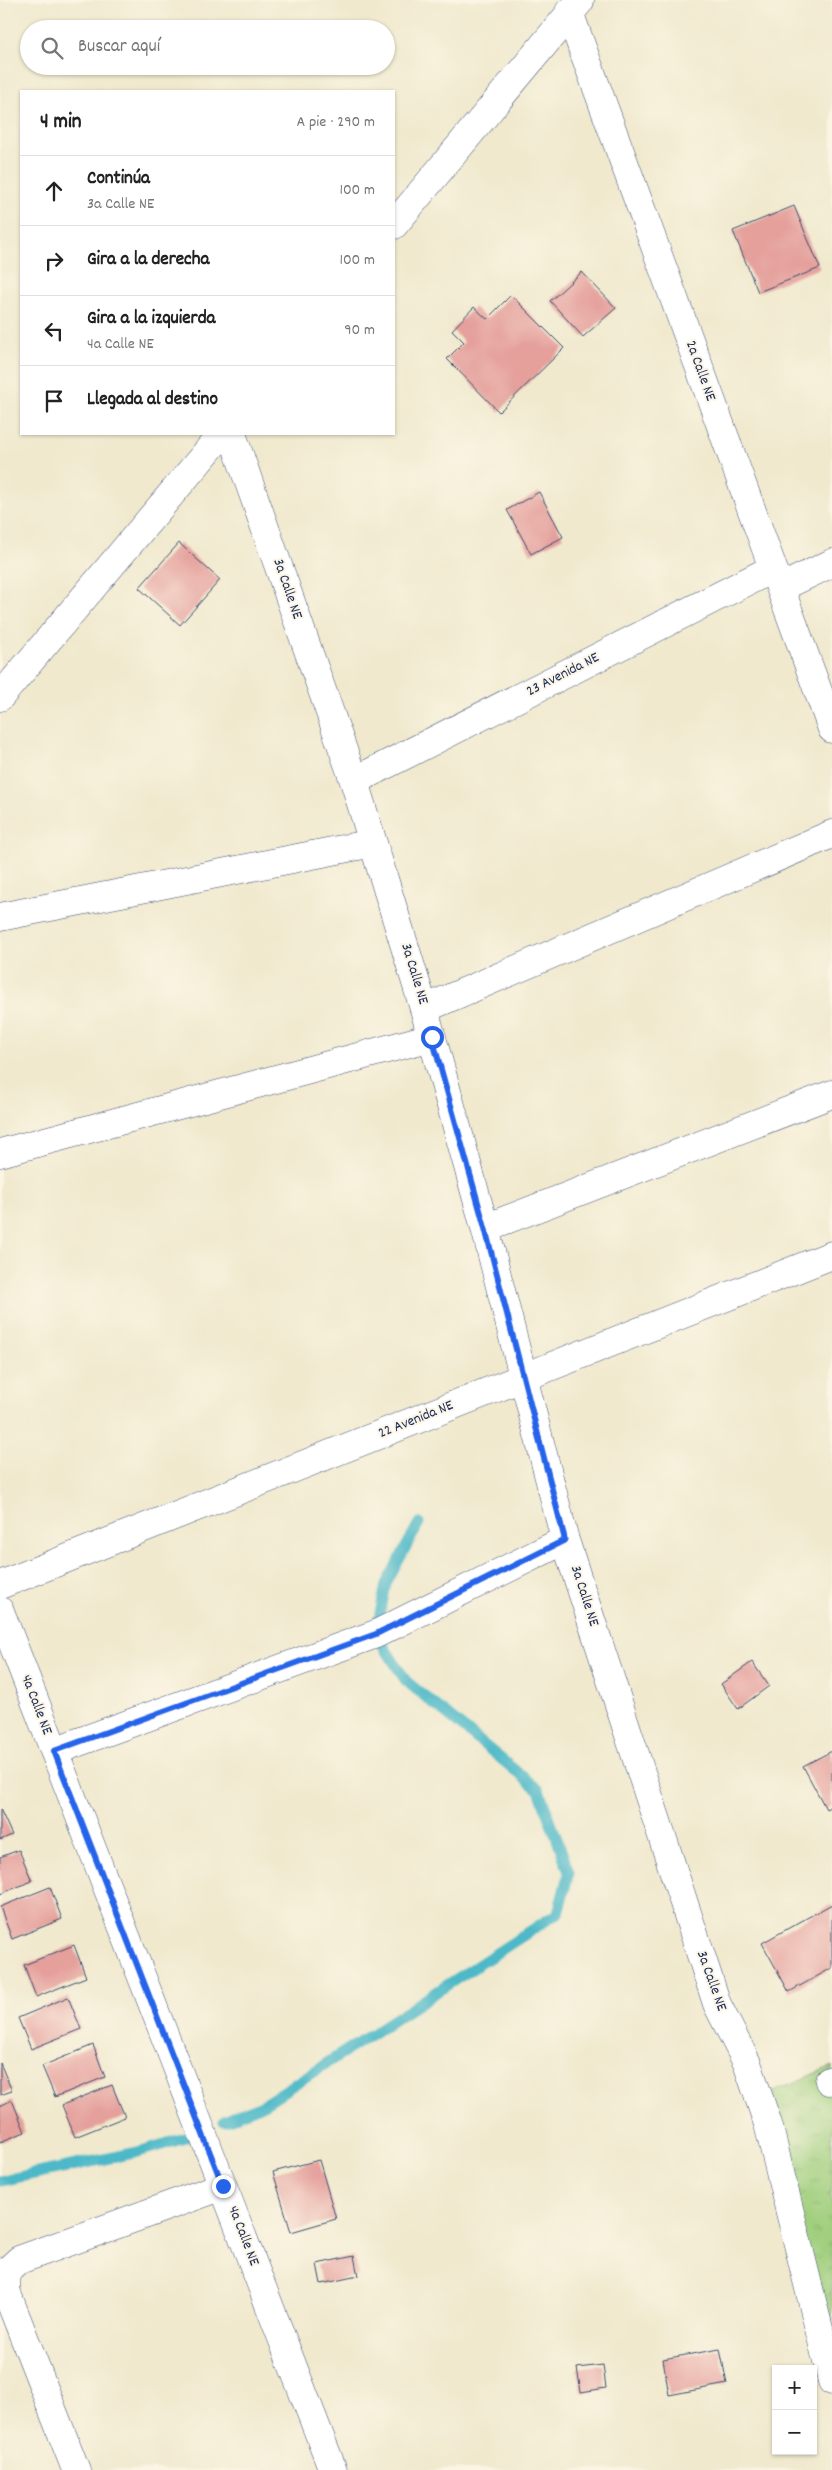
<!DOCTYPE html>
<html lang="es">
<meta charset="utf-8">
<style>
:root{--surface:#fff;--page:#f2f2f2;--text:#222;--muted:#767676;--line:#e0e0e0}
body{margin:0;font-family:Dekko,sans-serif;background:var(--page);color:var(--text)}
.controls{position:absolute;right:15px;bottom:15px;display:grid;overflow:hidden;border-radius:0px;box-shadow:0 1px 4px #0004}
.controls button{width:45px;height:45px;display:grid;place-items:center;padding:0;border:0;border-bottom:1px solid var(--line);background:var(--surface);color:var(--text);font:25px sans-serif}
.stop{position:absolute;width:15px;height:15px;margin:-11px;border:4px solid #2563eb;border-radius:50%;background:#fff}
.stop.end{background:#2563eb;border-color:#fff;box-shadow:0 1px 5px #0008}
.list{margin:0;padding:0;list-style:none}
h2{display:flex;justify-content:space-between;align-items:center;height:65px;margin:0;padding:0 20px;font-size:21px}
h2 small{font-size:16px;font-weight:400;color:var(--muted)}
.list li{display:grid;grid-template-columns:32px 1fr auto;gap:15px;align-items:center;box-sizing:border-box;height:70px;padding:0 20px;border-top:1px solid var(--line)}
.list b{display:block;font-size:19px;white-space:nowrap}
.list p{margin:0;font-size:16px;white-space:nowrap;color:var(--muted)}
.list em{font-size:16px;font-style:normal;color:var(--muted)}
.icon{flex:none;width:28px;height:28px;fill:none;stroke:currentColor;stroke-width:2;stroke-linecap:round;stroke-linejoin:round}
.map{position:relative;flex:none;width:832px;height:2470px;overflow:hidden}
.search{position:absolute;background:var(--surface);box-shadow:0 1px 4px #0004;left:20px;top:20px;width:375px;height:55px;display:flex;align-items:center;gap:12px;box-sizing:border-box;padding:0 18px;border-radius:28px;color:var(--muted);font-size:19px}
.panel{position:absolute;background:var(--surface);box-shadow:0 1px 4px #0004;left:20px;top:90px;width:375px;height:345px;border-radius:0px}
.map>svg:first-child{display:block}
</style>
<div class="map">
<svg width="832" height="2470" viewBox="0 0 832 2470">
<defs>
<pattern id="grass-tufts" width="24" height="20" patternUnits="userSpaceOnUse" patternTransform="scale(1.25)"><rect width="24" height="20" fill="#a0cf7e"/><path d="M3 7l-1-3M5 7V3M7 7l1-3M15 17l-1-3M17 17v-4M19 17l1-3" fill="none" stroke="#89b26f"/></pattern>
</defs>
<rect width="100%" height="100%" fill="#fcf5e5"/>
<filter id="ink" filterUnits="userSpaceOnUse"><feTurbulence type="fractalNoise" baseFrequency=".02" numOctaves="2"/><feDisplacementMap in="SourceGraphic" scale="10" xChannelSelector="R" yChannelSelector="G"/><feConvolveMatrix kernelMatrix="1 2 1 2 8 2 1 2 1" color-interpolation-filters="sRGB"/></filter>
<filter id="wash" filterUnits="userSpaceOnUse"><feTurbulence type="fractalNoise" baseFrequency=".0096" numOctaves="4" result="noise"/><feDisplacementMap in="SourceGraphic" scale="20" xChannelSelector="R" yChannelSelector="G"/><feGaussianBlur stdDeviation="1.12" result="paint"/><feColorMatrix in="noise" values="0 0 0 0 0 0 0 0 0 0 0 0 0 0 0 0 0 1.4 0 .05"/><feComposite in="paint" operator="in"/></filter>
<g filter="url(#wash)">
<rect width="100%" height="100%" fill="#f0e9ce"/>
<path fill="url(#grass-tufts)" stroke="#5e7f6e" d="M832 2066V2365L755 2099Z"/>
<g fill="none" stroke-linecap="round" stroke-linejoin="round">
<path stroke="#4db9c8" stroke-width="11" d="M224 2121 264 2104 558 1913 569 1872 539 1790 406 1681 376 1634 386 1584 419 1523
M0 2181 138 2152 185 2138"/>
</g>
<g id="blocks">
<path fill="#e5a09c" d="M794 206 820 268 758 292 733 231Z
M582 272 616 308 583 337 550 301Z
M511 295 564 348 499 412 447 359 464 342 452 330 474 307 487 319Z
M539 492 563 537 531 554 507 510Z
M179 543 220 580 180 625 139 588Z
M752 1662 769 1686 738 1709 721 1684Z
M832 1751V1806L826 1809 803 1766Z
M0 1809 12 1835 0 1840Z
M19 1850 32 1881 0 1894V1857Z
M50 1887 62 1919 12 1939 0 1907Z
M832 1904V1968L789 1992 762 1943Z
M74 1945 86 1977 36 1997 24 1965Z
M68 1997 81 2029 31 2049 18 2018Z
M93 2045 105 2077 55 2097 42 2066Z
M0 2063 12 2091 0 2095Z
M112 2085 125 2117 75 2137 62 2105Z
M12 2100 25 2132 0 2142V2106Z
M319 2160 336 2219 291 2232 273 2172Z
M354 2256 358 2276 321 2284 317 2264Z
M720 2349 727 2384 669 2395 663 2359Z
M603 2365 606 2388 581 2392 577 2368Z"/>
</g>
</g>
<g filter="url(#ink)">
<use href="#blocks" fill-opacity="0" stroke="#3b4b6f" stroke-width="1"/>
<g fill="none" stroke-linecap="round" stroke-linejoin="round">
<defs>
<path id="street" d="M569 12 832 729
M394 225 580 1
M232 434 354 781 424 1009 485 1228 565 1540 717 2004 747 2063 768 2124 832 2381
M780 588 832 563
M0 697 222 434
M354 781 772 569
M0 917 373 843
M424 1009 832 834
M0 1153 432 1037
M485 1228 832 1094
M0 1585 832 1255
M0 1611 333 2470
M54 1751 376 1634 565 1540
M829 2081 832 2080
M76 2470 6 2291V2272L19 2260 223 2186"/>
</defs>
<use href="#street" stroke="#3b4b6f" stroke-width="29"/>
<use href="#street" stroke="#fff" stroke-width="28"/>
</g>
</g>
<g fill="none" stroke-linecap="round" stroke-linejoin="round" filter="url(#ink)">
<path stroke="#2563eb" stroke-width="6" d="M223 2186 54 1751 376 1634 565 1540 485 1228 432 1037"/>
</g>
<g text-anchor="middle" dominant-baseline="central" stroke-width="4" stroke-linejoin="round" paint-order="stroke">
<g font-size="15" fill="#1b2f5e" stroke="#fcf5e5">
<text transform="translate(700 371) rotate(70)">2a Calle NE</text>
<text transform="translate(287 589) rotate(71)">3a Calle NE</text>
<text transform="translate(563 675) rotate(-27)">23 Avenida NE</text>
<text transform="translate(414 974) rotate(73)">3a Calle NE</text>
<text transform="translate(416 1420) rotate(-22)">22 Avenida NE</text>
<text transform="translate(584 1596) rotate(72)">3a Calle NE</text>
<text transform="translate(36 1705) rotate(69)">4a Calle NE</text>
<text transform="translate(711 1981) rotate(70)">3a Calle NE</text>
<text transform="translate(243 2236) rotate(69)">4a Calle NE</text>
</g>
</g>
</svg>
<div class="controls">
<button>+</button>
<button>−</button>
</div>
<div class="stop" style="left:432px;top:1037px"></div>
<div class="stop end" style="left:223px;top:2186px"></div>
<div class="search"><svg class="icon" aria-label="search" viewBox="0 0 24 24"><circle cx="10" cy="10" r="6"/><path d="M15 15l6 6"/></svg>Buscar aquí</div>
<section class="panel">
<h2>4 min<small>A pie · 290 m</small></h2>
<ul class="list">
<li><svg class="icon" aria-label="ahead" viewBox="0 0 24 24"><path d="M12 20V5M6 11l6-6 6 6"/></svg><div><b>Continúa</b><p>3a Calle NE</p></div><em>100 m</em></li>
<li><svg class="icon" aria-label="right" viewBox="0 0 24 24"><path d="M7 20v-9h11M14 6l5 5-5 5"/></svg><div><b>Gira a la derecha</b></div><em>100 m</em></li>
<li><svg class="icon" aria-label="left" viewBox="0 0 24 24"><path d="M17 20v-9H6M10 6l-5 5 5 5"/></svg><div><b>Gira a la izquierda</b><p>4a Calle NE</p></div><em>90 m</em></li>
<li><svg class="icon" aria-label="arrive" viewBox="0 0 24 24"><path d="M6 21V4h12l-3 4 3 4H6"/></svg><div><b>Llegada al destino</b></div></li>
</ul>
</section>
</div>
